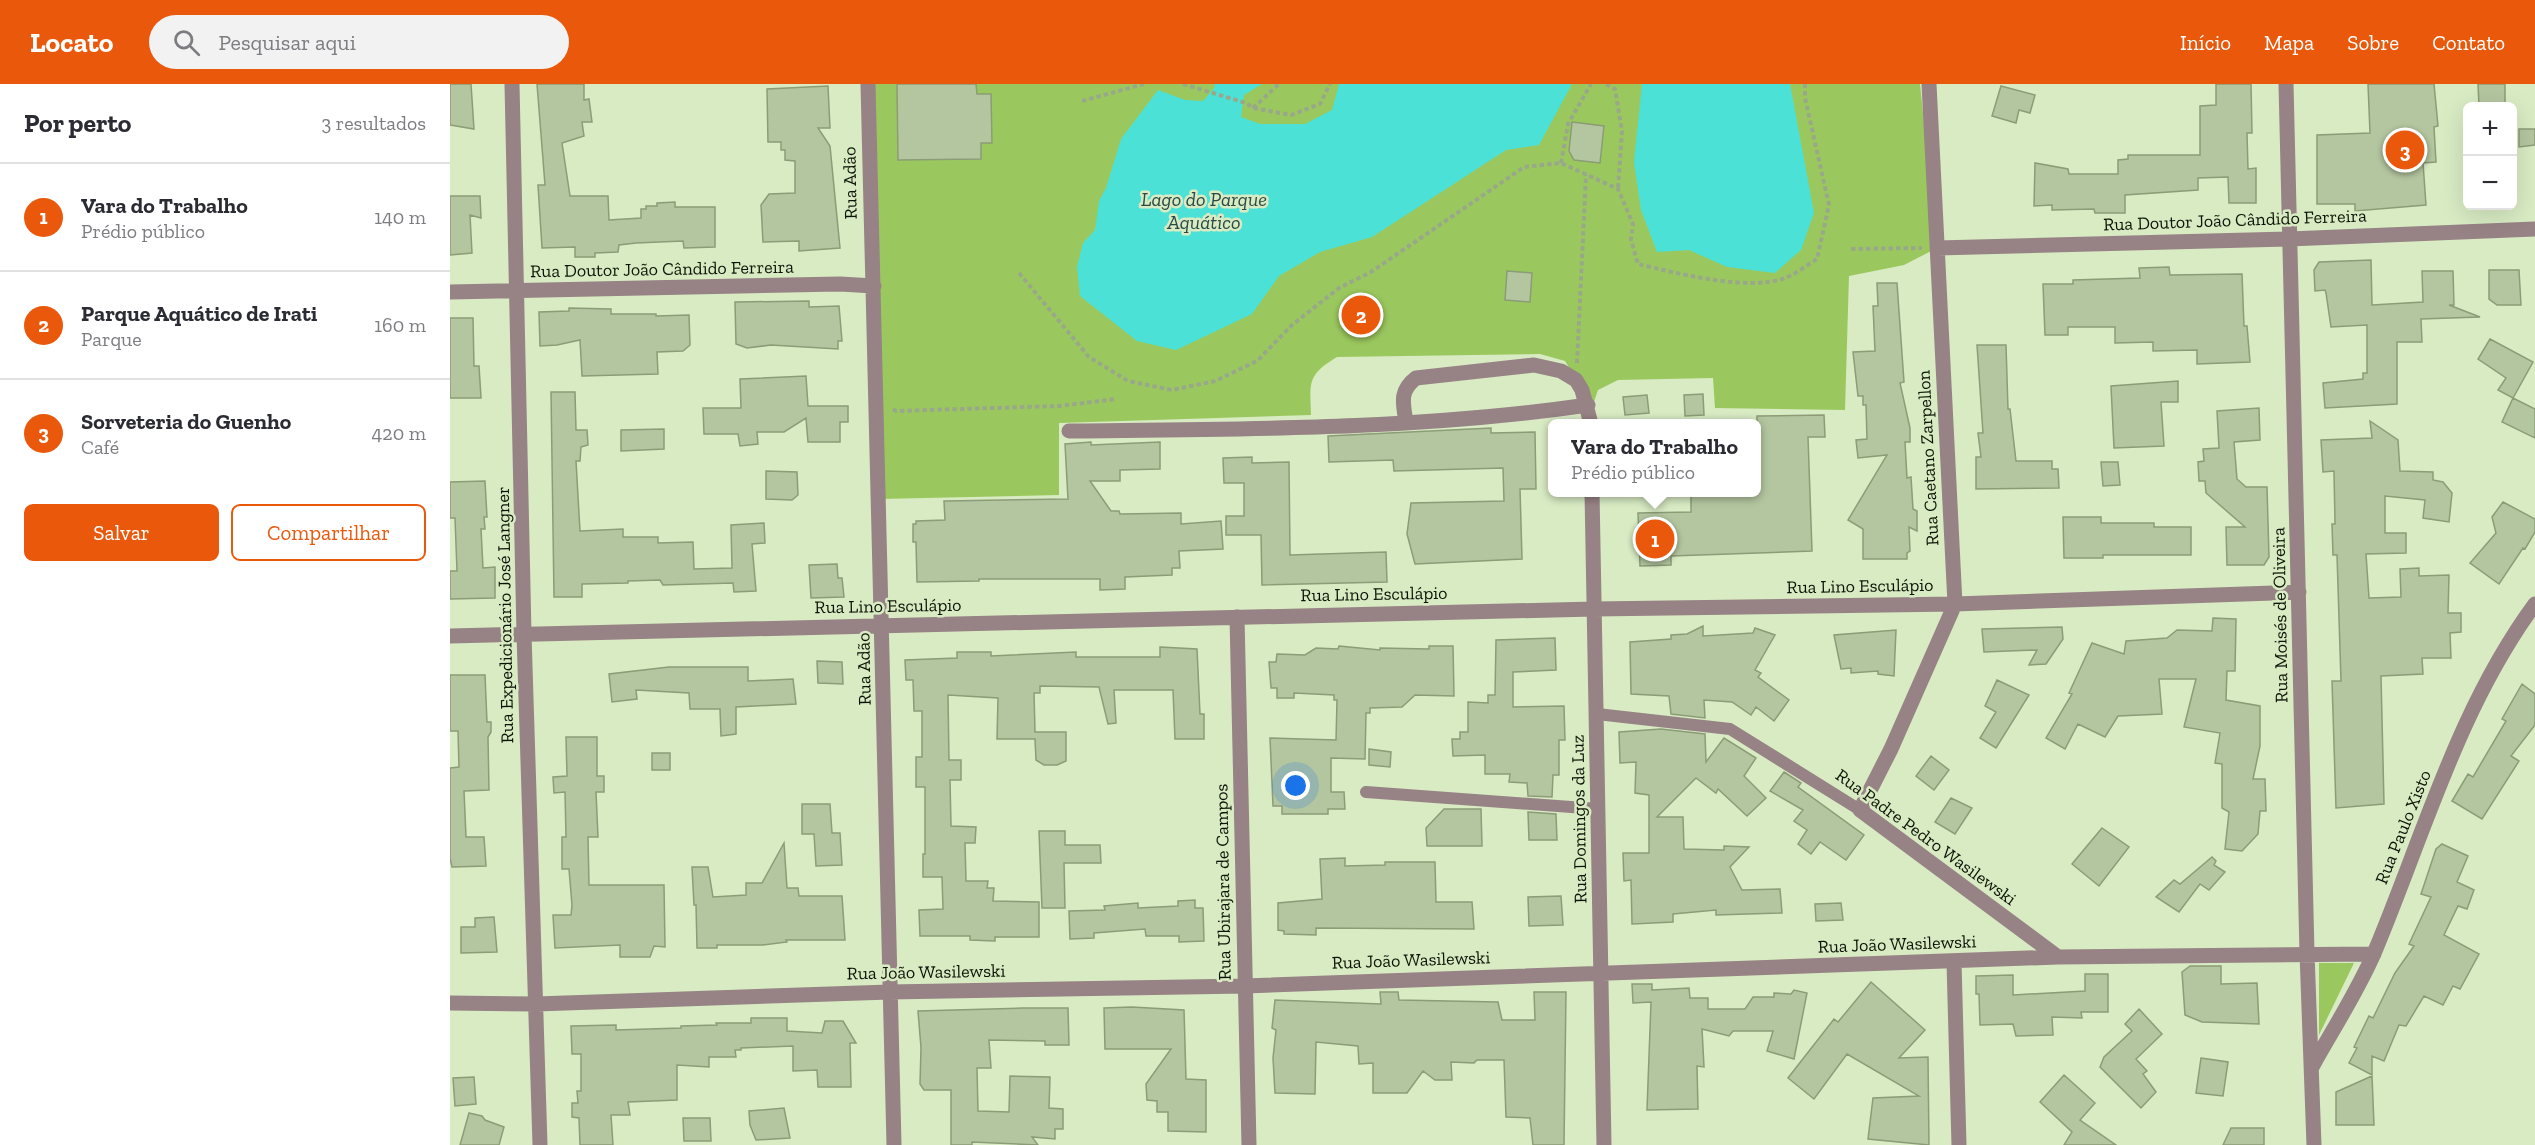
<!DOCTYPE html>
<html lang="pt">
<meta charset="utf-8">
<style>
:root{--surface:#fff;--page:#f2f2f3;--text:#2b2b33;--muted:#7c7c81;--line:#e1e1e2;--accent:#ea580c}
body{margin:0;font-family:"Zilla Slab",serif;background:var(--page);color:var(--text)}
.controls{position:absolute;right:18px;top:18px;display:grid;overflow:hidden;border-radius:9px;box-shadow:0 6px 24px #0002}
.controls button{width:54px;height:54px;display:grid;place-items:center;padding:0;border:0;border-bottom:2px solid var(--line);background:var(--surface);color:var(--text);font:30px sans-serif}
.you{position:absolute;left:846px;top:702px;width:21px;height:21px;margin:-15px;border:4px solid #fff;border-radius:50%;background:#1a73e8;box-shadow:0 0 0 9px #1a73e833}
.badge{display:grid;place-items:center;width:39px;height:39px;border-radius:50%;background:var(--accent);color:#fff;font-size:20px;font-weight:700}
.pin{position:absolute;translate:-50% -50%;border:3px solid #fff;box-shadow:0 2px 6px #0006}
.popup{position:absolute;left:1098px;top:335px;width:213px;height:78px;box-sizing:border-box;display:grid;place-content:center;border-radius:9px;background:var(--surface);filter:drop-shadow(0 2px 4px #0005);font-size:20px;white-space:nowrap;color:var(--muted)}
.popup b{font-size:22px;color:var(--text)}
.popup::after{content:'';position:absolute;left:50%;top:100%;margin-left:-12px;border:12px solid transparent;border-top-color:var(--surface)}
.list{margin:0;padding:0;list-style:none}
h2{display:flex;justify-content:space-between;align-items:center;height:78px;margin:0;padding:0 24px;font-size:26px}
h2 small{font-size:20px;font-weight:400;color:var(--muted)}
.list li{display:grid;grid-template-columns:39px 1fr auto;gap:18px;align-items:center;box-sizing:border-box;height:108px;padding:0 24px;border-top:2px solid var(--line)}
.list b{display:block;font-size:22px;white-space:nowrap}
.list p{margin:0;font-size:20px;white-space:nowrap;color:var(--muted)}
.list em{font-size:20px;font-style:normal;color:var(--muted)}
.actions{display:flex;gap:12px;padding:18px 24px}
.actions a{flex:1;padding:14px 0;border:2px solid var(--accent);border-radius:9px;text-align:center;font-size:21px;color:var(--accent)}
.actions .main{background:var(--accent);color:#fff}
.icon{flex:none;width:33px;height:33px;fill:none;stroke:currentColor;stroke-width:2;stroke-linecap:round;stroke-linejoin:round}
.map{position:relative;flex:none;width:2085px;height:1061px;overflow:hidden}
header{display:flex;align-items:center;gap:36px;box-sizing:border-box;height:84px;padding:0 30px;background:var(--accent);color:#fff}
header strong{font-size:28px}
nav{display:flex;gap:33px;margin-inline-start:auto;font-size:21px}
.search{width:420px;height:54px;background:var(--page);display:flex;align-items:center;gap:15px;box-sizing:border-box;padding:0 21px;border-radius:33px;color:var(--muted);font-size:22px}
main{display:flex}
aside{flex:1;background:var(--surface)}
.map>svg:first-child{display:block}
</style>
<header>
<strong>Locato</strong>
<div class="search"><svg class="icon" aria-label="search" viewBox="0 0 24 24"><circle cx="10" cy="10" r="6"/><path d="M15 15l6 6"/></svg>Pesquisar aqui</div>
<nav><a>Início</a><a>Mapa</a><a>Sobre</a><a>Contato</a></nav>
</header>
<main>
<aside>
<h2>Por perto<small>3 resultados</small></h2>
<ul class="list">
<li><span class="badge">1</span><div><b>Vara do Trabalho</b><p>Prédio público</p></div><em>140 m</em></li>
<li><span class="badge">2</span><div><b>Parque Aquático de Irati</b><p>Parque</p></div><em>160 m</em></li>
<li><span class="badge">3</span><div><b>Sorveteria do Guenho</b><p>Café</p></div><em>420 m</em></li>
</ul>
<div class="actions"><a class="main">Salvar</a><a>Compartilhar</a></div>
</aside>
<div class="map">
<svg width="2085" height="1061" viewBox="0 0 2085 1061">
<rect width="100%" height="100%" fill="#d8ebc3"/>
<path fill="#9bc85e" d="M420 0H1470L1487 164 1454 181 1399 192 1395 326 1265 324 1263 294 1168 296 1148 306 1139 332 1133 306 1115 277 1090 270 887 273C857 291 860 298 861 331L609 339V411L429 415Z
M1869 879H1904L1869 951Z"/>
<path fill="#4be1d7" d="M764 0H812L794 11 791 33 810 40H855L882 26 889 0H1122L1089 61 1056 66 922 153 870 168 829 192 802 230 726 266 687 257 630 212 627 183 633 159 645 146 649 117 656 104 671 55 708 6 735 16 753 17 765 3Z
M1192 0H1340L1364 129 1351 166 1325 189 1277 183 1239 166 1207 168 1191 126 1184 78Z"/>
<path fill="#b4c6a0" stroke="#8b9c77" stroke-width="1.5" d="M0 0H21L24 45 0 41Z
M87 0H134V16L139 15 142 38H132L134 52 112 59 120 112H158L159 136 191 134V125H196V122H207V119L225 118V123H265V163L234 164 233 157 186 159 169 161 168 168 145 169V173H125V163L92 164 88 101H95Z
M447 0H526L527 10H541L542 59H531V75L448 76Z
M1766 0H1801L1802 49H1797L1798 85 1806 84V119H1779L1778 93 1748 94V106L1675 111V129H1645L1644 125 1602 126V121L1584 122 1585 79 1618 85 1619 90H1668V76L1678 75V71H1750V22L1766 21Z
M1918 0H1984L1988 42 1984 43 1986 78 1973 79 1976 121 1905 127V120H1867V51L1920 49Z
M2028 0H2055V22H2029Z
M378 2 380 44H368L380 62 390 164 349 167V157L313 158 311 121 319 110 345 109V77L335 76V66H331V58H318L317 5Z
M1551 2 1585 11 1580 29 1569 26 1566 39 1542 32Z
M1122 38 1154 42 1150 79 1124 76 1119 67Z
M2069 45H2085V61L2069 63Z
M0 112H30L31 134 20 131 22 169 0 171Z
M1921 176 1922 221 1973 218 1972 187H2003L2004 221H1999L2030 233 1971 235 1972 258H1947V320L1875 324 1873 299 1913 295V289H1917V241L1881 243 1876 209 1875 206 1865 207 1864 186 1869 178Z
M1719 183 1720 191 1792 190 1794 242H1797L1800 278 1747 280V266L1703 267V258L1665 259V243H1618V251H1595L1593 200H1623V196L1690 194 1689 184Z
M2039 186H2069L2071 221H2047L2039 215Z
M1057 187 1082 189 1080 218 1055 216Z
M1427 199H1447L1454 298 1450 299 1460 344V358H1455L1457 394 1461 393 1463 425 1467 427V447L1459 443 1460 467 1457 469V475H1413V445L1398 436 1437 371 1408 374 1406 356 1417 355 1416 321H1413V312H1408L1403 268 1425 267 1423 222H1428Z
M359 217V223L389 222 392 257H388V265L321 261 297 264 286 260 285 218Z
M119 224 161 225V230H206V232L239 231 240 261 233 267 207 268 208 290 132 292 130 256 107 261 90 262 89 228 119 227Z
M0 234H23L24 282H29L31 314H0Z
M2040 255 2083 278 2063 314 2048 306 2056 294 2028 275Z
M1527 261H1556L1558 325H1560L1566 377H1602V385H1608L1609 404 1526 405V373H1531L1528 349H1533Z
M356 292 358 322H398V338H390V358H358L356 334 334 348H307L308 360 290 362 288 350H254L253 324H291L290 295Z
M1728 297V318H1711L1714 362 1664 364 1661 302Z
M101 308H125L126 346H137L138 361 131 363 130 377H126L130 447 173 445V453H208V459L243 458 244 485 282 484 281 441 314 439 315 459 302 460 306 507 284 508 283 499 213 501 210 496 178 497V499L132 500V513H104Z
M1253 310 1254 331 1235 332 1234 311Z
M1197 311 1199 329 1175 331 1173 313Z
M2063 314 2085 325V354L2052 338Z
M1809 324 1810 356 1784 358 1787 395 1796 403H1817L1819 473 1814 481H1777L1776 443H1795L1756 409 1755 397H1749L1748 378 1754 377 1753 365 1769 364 1767 327Z
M1374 331 1375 353H1358L1362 467 1221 472V481L1190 482 1188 429 1241 428V408H1307V332Z
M1920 337 1948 356 1950 387 1983 388V396L1993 398 2002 409 1999 438 1973 434 1975 416 1935 412V449H1956V469L1916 470 1919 514 1951 513 1950 485 1969 484V492L1999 491 1998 529H2011V548L2000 549 2001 574H1972L1973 590 1931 592 1934 720 1886 724 1882 597H1891L1887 471H1883L1882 440H1885L1884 387 1873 388 1871 356 1922 354Z
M1041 344V349L1085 348 1086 405H1070L1072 475 965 480 957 450 961 419 1054 417 1053 384 944 387 943 376 879 378 878 352Z
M214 345V365L171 367V346Z
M641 358V361L710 358V385L670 386V397H640L661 427H669L670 430 731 429V440L771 437 773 465 729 467 730 484H722V491L675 493V505L650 506V495H529V497L467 498 466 458H463V440H466V437L495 436 494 417 618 415 615 360Z
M802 373V379L839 378 840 471 936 468 937 498 812 501 811 451H776V432H794V399H774L773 374Z
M1651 378H1668L1670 401 1653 402Z
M316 387 347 388 348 411 342 416 316 415Z
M35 397 37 433H34L35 445H31L33 484 45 483V514L0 515V487H7L5 434H0V398Z
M2053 418 2085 435V448L2075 465 2073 464 2049 500 2020 479 2046 449 2042 433Z
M1613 433H1651V439H1704V443H1741V471H1653V474H1614Z
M387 480 388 494H392L394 513 361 514 359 481Z
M1763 534 1786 535 1785 587H1777L1776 616 1810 622V662L1803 695H1815L1816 727H1810L1808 750 1792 767 1775 765 1779 728 1772 724V680L1765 679 1770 649 1734 643 1746 595H1709L1712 630 1668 632 1655 653 1628 640 1615 665 1596 654 1622 610 1619 609 1642 559 1674 570 1676 557 1717 554 1727 546 1762 547Z
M1253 542V552L1303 549 1305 544 1325 551 1305 586 1311 589 1308 593 1339 616 1324 637 1306 623 1301 631 1282 618 1254 616 1255 634 1221 630 1219 612 1181 610 1180 558 1221 555V551L1237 550Z
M1612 543 1613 555 1596 580 1579 581 1587 566 1534 568 1532 545Z
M1446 546 1444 592 1428 590V587L1401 589V584L1391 585 1384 551Z
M1105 554 1106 586 1063 588V623L1114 622 1115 656H1109V691H1103L1102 713 1078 712 1077 699 1059 698 1060 690H1035V671L1003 672 1002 655H1010V648H1018V618L1038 619V611H1045L1046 556Z
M889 562 930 566V564L979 565V562H1003L1004 612 965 611 952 623 920 624V629H916L915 675 881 674V708H894L895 725H878V730H832V722H823L820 654 886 656 887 616H884V611L844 609V614H827V604H821L819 578H826L827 570 855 571 866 564 888 565Z
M710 563 747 565 750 630H754V655H725L723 606H664L666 639 658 640 649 603 590 602V609H584L585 648H616V677L607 681H594L586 676 585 655H547L548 614 498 611 499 676H511V696H500L501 742 526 743 525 759H515L516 797H538L537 804H544L543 817 589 818V853H545V857L520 856V852H470L469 826 493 825 492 793H473V770H475V703H466V673H472V627H464L463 596H456L455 576 507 574V568H541V572L626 568V573H710Z
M367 577 392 578 393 600 368 599Z
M219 583H298V597L343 595 346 620 286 623V650L271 652 270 625H240L239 609 186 606 187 615 162 618 159 590Z
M0 591H35L37 638H41V648L38 653 39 706 14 707 16 753H34L36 782 2 783 0 774V684L9 683 8 647H0Z
M1547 596 1579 611 1546 664 1530 654 1546 628 1535 622Z
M2072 600 2085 610V641L2061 672 2069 677 2032 735 2002 717 2018 690 2023 693 2056 637 2052 635Z
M1211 645 1255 650 1256 678 1274 654 1306 674 1294 692 1316 714 1297 732 1268 705 1266 709 1246 694 1207 733H1233L1234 765 1274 766V762L1299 763 1280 783 1292 806 1330 805 1332 829 1266 831V826L1223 830V838L1182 840 1181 796 1174 797 1173 769H1199V711L1185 709 1186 678 1170 679 1169 648Z
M116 653H147V692H154V708H146L148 753H138L139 801H214L215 863 204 862 200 873H170V861L105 864 103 831H121L122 821 119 785H112V753H116L115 708 104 709 103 693 117 692Z
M919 665 941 668 940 683 919 681Z
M202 669H220V686H202Z
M1481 672 1499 686 1484 706 1466 692Z
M1334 688 1351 699 1348 703 1414 751 1396 776 1370 758 1361 770 1348 760 1357 746 1344 737 1353 726 1320 707Z
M1501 714 1522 724 1505 750 1485 738Z
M352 720H380L382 749H390L392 781 366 782 364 750H352Z
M994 725H1031L1032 762H977L976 744Z
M1078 728 1106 730 1107 756H1079Z
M1652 744 1679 763 1649 802 1622 780Z
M589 747H615V761H650L651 779H614L615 824H592Z
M334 759 337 804H348L349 812H392L395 856H336L337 858 313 861H267V864H247L246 821H244L242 783H258L263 813 296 811V799H312Z
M1992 760 2018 772 2007 798 2024 806 2017 825 2008 822 1994 851 2029 870 2010 905 2003 902 1993 921 1974 912 1956 942 1949 941 1934 977 1922 972V991L1899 979 1907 964 1904 963 1919 932 1923 934 1945 889 1964 862 1959 860 1981 813 1971 810 1986 765Z
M1762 773 1766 777 1764 781 1775 788 1759 806 1750 800 1729 828 1706 813 1724 796 1730 800Z
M895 774V782L935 781V778H985L986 818H1022L1024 845 866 844V851L834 850V847L828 846V819L872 815 870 775Z
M1111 812 1113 841 1079 842 1078 813Z
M745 816V824H753L754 857 729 858V852H696L695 845 644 849V854L620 855 619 827 655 826 654 822 688 819V824L728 822V817Z
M1391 819 1393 836 1366 837 1365 820Z
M44 833 47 868 11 869V843H25V834Z
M1740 882H1771V900L1807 899 1809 940 1752 938 1735 931 1732 888Z
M1635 890H1658V928H1631L1632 934 1602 933 1603 951 1566 952 1563 940 1530 941 1529 910H1526V892L1563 891V911L1635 907Z
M1421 898 1475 946 1449 974 1478 973 1479 1061 1418 1055 1423 1014 1469 1012 1397 970 1364 1015 1338 994 1384 935 1388 938Z
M1182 900H1202V906L1239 904 1240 914H1258V925H1295L1303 913H1324V909L1341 910 1344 906 1357 909 1344 975 1317 967 1323 947H1283L1279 952 1252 945 1254 983 1247 982 1248 1025 1197 1026 1201 918 1183 919Z
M930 908H948L949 916 1048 918 1052 936H1085L1084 908H1116L1114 1061H1083L1080 1034 1056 1033 1054 976H1027L1024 979 1001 978 1002 996H985L973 987 957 1009H923V979L909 980 908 962 866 958 865 1010 825 1009 823 974 826 946 822 944 825 916 931 920Z
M682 923 734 926 736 995 756 996V1048L718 1047V1028H707V1017L697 1016 696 1000 721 965H655L654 924Z
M573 924H618L619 961H595V957L539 956 541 984H527L528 1027 559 1028 560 992 600 993 599 1024 613 1025V1045H605V1055L582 1053 588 1061 522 1058V1061H501V1006H474L470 1000 471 964 468 927Z
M1689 925 1712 950 1686 975 1697 987 1693 990 1706 1008 1691 1024 1650 983 1654 973 1682 947 1675 940Z
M301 934H337V947L372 949 375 937H393L406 959H400L401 1003H368L367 986 343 987V962L291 964V966H285L286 973H259V983L227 981V1016L178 1018 180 1031H161L163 1061H130L129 1034 122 1033V1019H128L127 1007H131V970H122L121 942 166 941V946L231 944V942L267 941 266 939H301Z
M1751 974 1778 978 1773 1012 1746 1009Z
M1614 991 1645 1019 1630 1036 1666 1061H1614L1622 1048 1590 1018Z
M1922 992 1924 1041H1886V1008Z
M24 993 26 1020 5 1022 3 994Z
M334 1024 340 1054 306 1056 300 1041 299 1027Z
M19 1029 32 1032 35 1036 54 1043 49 1061H10Z
M233 1034H260L261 1057H234Z
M1781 1044H1814V1061H1773Z"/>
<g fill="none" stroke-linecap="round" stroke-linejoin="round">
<path stroke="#99a889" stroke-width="4" stroke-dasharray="4.5 3" stroke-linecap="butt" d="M733 0 796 19 803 24 841 31 870 20 880 0
M1156 0 1165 5 1172 47 1168 105
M632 17 694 0
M803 24 829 0
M1111 79 1118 40 1141 0
M1401 165 1472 164
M569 189 639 273 678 297 722 306 765 297 807 277 842 241 889 204 921 188 1074 83 1111 79 1168 105 1183 140 1181 156 1188 180C1226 189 1299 208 1335 194 1346 190 1357 181 1367 175L1379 121 1355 14V0
M1127 279 1136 91
M443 325 446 327 609 322 666 315"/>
<path stroke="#978285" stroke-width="12" d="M1147 630 1280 645 1410 726
M916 708 1148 725"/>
<path stroke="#978285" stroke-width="15" d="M62 0 74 550 90 1061
M418 0 444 1061
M1479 0 1505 520 1441 665 1410 726 1608 873
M1836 0 1857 869 1864 1061
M1487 164 1839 155 2085 145
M0 208 390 200 424 202
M956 338C953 319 949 307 966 294L1084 281 1111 287 1126 296 1132 306 1141 340
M619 347C792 345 966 346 1138 321
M1142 408 1154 1061
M787 533 799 1061
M0 552 1144 525 1505 520 1849 508
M1504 878 1509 1061
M0 919 86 920 440 908 795 902 1608 873 1924 870
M1862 983C1883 945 1908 907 1925 867 1974 750 2009 623 2085 520"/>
</g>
<g text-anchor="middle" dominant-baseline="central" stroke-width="5" stroke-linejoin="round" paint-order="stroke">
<g font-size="18" fill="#0c1205" stroke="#d8ebc3">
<text transform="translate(400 99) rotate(-91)">Rua Adão</text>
<text transform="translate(1785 136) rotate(-2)">Rua Doutor João Cândido Ferreira</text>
<text transform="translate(212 185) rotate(-1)">Rua Doutor João Cândido Ferreira</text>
<text transform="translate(1478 374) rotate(-93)">Rua Caetano Zarpellon</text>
<text transform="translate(1410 502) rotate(-1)">Rua Lino Esculápio</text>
<text transform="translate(924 510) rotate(-1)">Rua Lino Esculápio</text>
<text transform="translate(438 522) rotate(-1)">Rua Lino Esculápio</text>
<text transform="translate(55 531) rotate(-91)">Rua Expedicionário José Langner</text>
<text transform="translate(1830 531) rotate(-91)">Rua Moisés de Oliveira</text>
<text transform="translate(414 585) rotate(-91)">Rua Adão</text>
<text transform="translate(1129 735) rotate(-91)">Rua Domingos da Luz</text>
<text transform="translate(1953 743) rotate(-68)">Rua Paulo Xisto</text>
<text transform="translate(1476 753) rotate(36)">Rua Padre Pedro Wasilewski</text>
<text transform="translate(773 798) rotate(-91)">Rua Ubirajara de Campos</text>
<text transform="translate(1447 860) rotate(-2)">Rua João Wasilewski</text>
<text transform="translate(961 876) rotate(-2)">Rua João Wasilewski</text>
<text transform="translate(476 888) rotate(-1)">Rua João Wasilewski</text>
</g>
<g font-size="20" font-style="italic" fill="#2b4a47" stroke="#d8ebc3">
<text x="754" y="115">Lago do Parque<tspan x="754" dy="23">Aquático</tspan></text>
</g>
</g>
</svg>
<div class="controls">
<button>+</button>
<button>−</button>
</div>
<div class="you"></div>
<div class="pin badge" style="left:1205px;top:455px">1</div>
<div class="popup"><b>Vara do Trabalho</b>Prédio público</div>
<div class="pin badge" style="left:911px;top:231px">2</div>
<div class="pin badge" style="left:1955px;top:66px">3</div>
</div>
</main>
